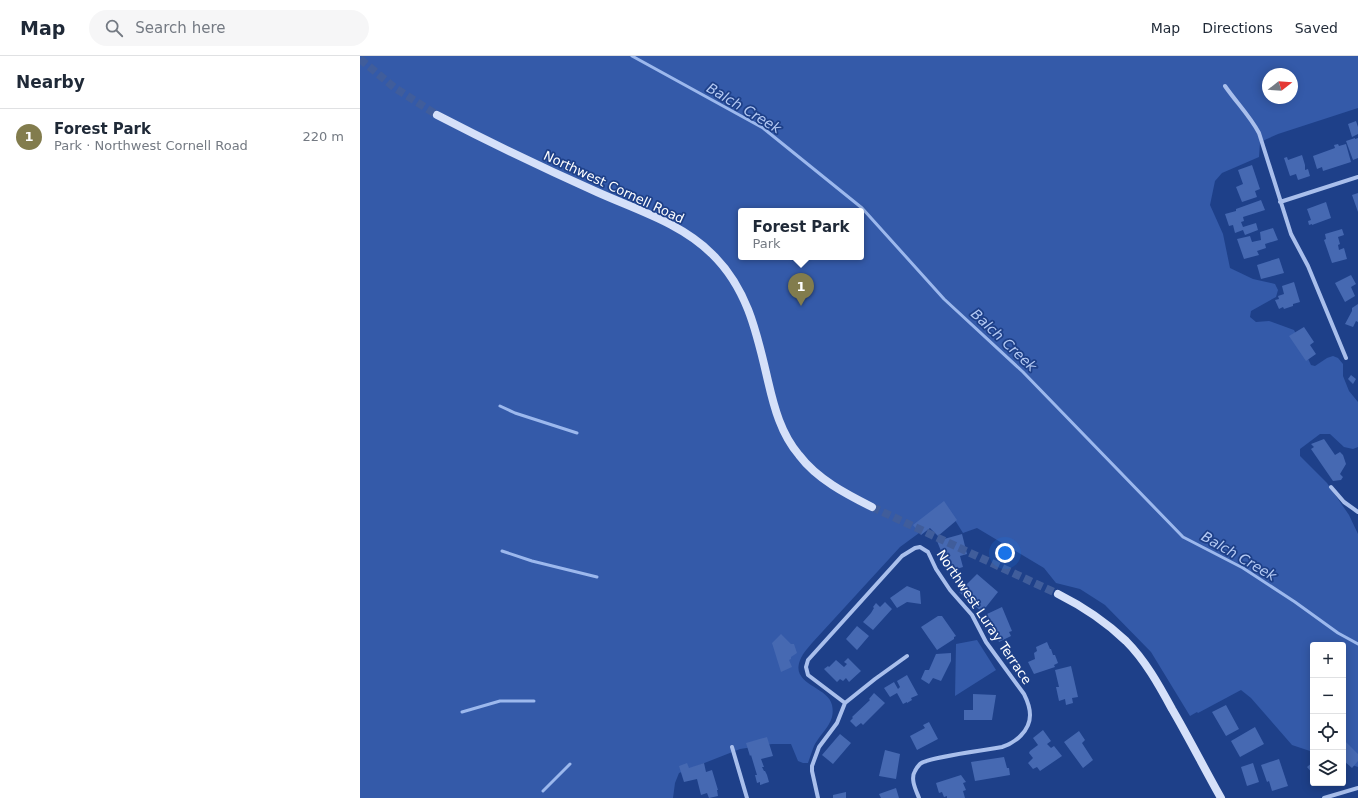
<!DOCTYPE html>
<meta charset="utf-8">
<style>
:root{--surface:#fff;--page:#f6f6f7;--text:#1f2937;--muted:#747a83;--line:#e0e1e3;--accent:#827c4d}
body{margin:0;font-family:"DejaVu Sans",sans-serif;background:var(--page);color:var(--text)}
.controls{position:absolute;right:12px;bottom:12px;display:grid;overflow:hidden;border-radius:4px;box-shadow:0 2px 10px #0003}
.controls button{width:36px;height:36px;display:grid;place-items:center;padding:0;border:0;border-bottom:1px solid var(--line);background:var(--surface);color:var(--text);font:20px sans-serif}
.compass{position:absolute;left:902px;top:12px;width:36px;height:36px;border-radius:50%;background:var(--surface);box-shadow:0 2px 10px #0003;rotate:73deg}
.you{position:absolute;left:645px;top:497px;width:14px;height:14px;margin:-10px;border:3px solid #fff;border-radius:50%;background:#1a73e8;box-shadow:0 0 0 6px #1a73e833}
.badge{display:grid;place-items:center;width:26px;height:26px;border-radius:50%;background:var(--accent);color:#fff;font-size:13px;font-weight:700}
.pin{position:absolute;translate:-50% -33px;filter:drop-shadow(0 1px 2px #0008)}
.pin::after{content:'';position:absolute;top:21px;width:14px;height:12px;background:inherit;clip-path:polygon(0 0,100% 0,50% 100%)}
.popup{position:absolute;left:378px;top:152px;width:126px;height:52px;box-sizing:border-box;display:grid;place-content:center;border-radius:4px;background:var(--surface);filter:drop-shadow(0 1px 3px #0005);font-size:13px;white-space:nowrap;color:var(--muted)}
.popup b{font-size:15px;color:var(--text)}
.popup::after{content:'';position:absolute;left:50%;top:100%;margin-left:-8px;border:8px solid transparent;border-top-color:var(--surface)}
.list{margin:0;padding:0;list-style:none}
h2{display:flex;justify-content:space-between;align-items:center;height:52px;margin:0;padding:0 16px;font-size:17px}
h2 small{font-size:13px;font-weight:400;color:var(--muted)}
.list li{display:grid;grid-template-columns:26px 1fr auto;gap:12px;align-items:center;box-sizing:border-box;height:56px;padding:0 16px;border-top:1px solid var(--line)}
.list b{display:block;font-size:15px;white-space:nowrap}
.list p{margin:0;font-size:13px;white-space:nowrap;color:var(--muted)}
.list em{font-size:13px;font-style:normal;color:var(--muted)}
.icon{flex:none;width:22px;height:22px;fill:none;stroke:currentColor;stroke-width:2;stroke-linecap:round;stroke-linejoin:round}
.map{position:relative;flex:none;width:998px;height:742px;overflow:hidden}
header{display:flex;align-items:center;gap:24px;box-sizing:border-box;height:56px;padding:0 20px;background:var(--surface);border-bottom:1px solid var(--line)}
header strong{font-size:19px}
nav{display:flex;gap:22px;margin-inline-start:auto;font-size:14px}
.search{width:280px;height:36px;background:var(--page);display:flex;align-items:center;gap:10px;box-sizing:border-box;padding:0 14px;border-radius:22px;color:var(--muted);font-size:15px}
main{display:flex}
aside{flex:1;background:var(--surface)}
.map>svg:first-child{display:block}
</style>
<header>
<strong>Map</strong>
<div class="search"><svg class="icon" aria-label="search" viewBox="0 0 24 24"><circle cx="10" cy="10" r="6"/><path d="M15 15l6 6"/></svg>Search here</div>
<nav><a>Map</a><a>Directions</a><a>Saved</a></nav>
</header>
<main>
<aside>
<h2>Nearby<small></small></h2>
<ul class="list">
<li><span class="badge">1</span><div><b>Forest Park</b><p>Park · Northwest Cornell Road</p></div><em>220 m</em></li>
</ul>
</aside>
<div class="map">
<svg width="998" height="742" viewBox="0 0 998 742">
<rect width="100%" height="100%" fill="#1e4089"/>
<path fill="#345aa9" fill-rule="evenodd" d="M0 0H998V52L918 78 900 86 899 101 862 117 855 125 850 149 863 178 870 212 893 223 915 228 918 234 916 241 891 255 890 261 896 266 909 265 934 274 951 309 955 310 967 302 973 300 978 302 983 308V320L989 335 998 346V391L993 393 984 391 970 378H960L940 393V400L967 427 989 459 998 478V711L983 706V589H953V696L932 689 891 642 881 634 838 657 837 656 830 660 791 596 745 549 720 533 696 527 684 512 617 472 603 477 593 461 574 466 540 491 452 587C448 592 443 597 441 602 428 629 468 630 472 649 476 667 462 675 454 690 452 695 450 701 448 707H443L438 705 431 688H412L380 693 319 717 315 727 313 742H0ZM908 18H932V42H908ZM381 155H501V201H381Z
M617 584 636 614 595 640 596 588Z"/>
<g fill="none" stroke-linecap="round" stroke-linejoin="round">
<path stroke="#9cb8ed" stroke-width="3" d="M272 0 403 72 502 152 584 243 663 316 823 481 883 512 935 546 978 577 998 588
M140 350 155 357 217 377
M142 495 172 505 237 521
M102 656 140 645H174
M183 735 210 708"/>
</g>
<path fill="#4669b2" d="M996 65 998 71V78L992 81 988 68Z
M995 82V83L998 82V102L993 104 986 85Z
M978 88 979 90 986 88 991 106 963 115 962 111 957 113 953 100 975 92 974 89Z
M942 99 945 109V114L948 113 950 120 938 124 936 118 930 120 924 102 927 101 928 104Z
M892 109 900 133 895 135 897 141 882 146 876 131 883 128 878 114Z
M998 137V156L992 139Z
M901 144 905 154 883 161 884 165 881 166 883 171 896 167 898 174 885 179 883 174 875 177 873 169 869 170 865 158 876 155V153Z
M966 146 971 162 952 169V168L949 169 948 165 951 164 947 153Z
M913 172 918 184 905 188 906 192 897 195 899 199 884 203 877 183 890 180 892 186 901 184 900 176Z
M982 173 984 179 978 181 980 188 978 189 979 194 984 192 987 203 972 207 964 184 966 183 965 178Z
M919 202 924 217 901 223 897 209Z
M991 219 996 228 991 231 995 240 985 246 975 227Z
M934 226 940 246 933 248V250L924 253 923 251 919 253 915 244 919 243 918 240 924 238 922 230Z
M998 248V266L996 265 993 271 985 268 992 255V252Z
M944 271 954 286 950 289 956 298 946 305 929 280Z
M991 319 996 323 993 328 988 323Z
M964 383 975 399 980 396 983 399 986 408 980 418 983 421 981 424 973 425 951 393 954 391 951 388Z
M584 445 597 464 578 480 570 472 561 479 553 469Z
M602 478 607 498 600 500 603 511 590 515 584 495H581L577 485Z
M617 518 638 536 622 556 599 536Z
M547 530 560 535 561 548 547 546 537 552 530 542Z
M525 546 532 553 513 574 503 566 511 557 514 552 513 551 516 547 520 551Z
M642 551 652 575 649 576 651 580 639 586 627 558Z
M578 560H582L596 580 594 581V583L577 594 561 571Z
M497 570 509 580 497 594 486 583Z
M421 578 431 588H434L437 597 431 601V603L429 604 432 611 421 616 412 587Z
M687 586 690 593H691L693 599H695L698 607 694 609 695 611 674 618 668 606 675 603 674 597 677 595 676 591Z
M591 597V605L581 625 573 622 569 628 561 623 565 614H569L576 598Z
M488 602 501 615 489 626 486 622 483 625 480 623 477 626 464 613 468 610 469 611 476 604 484 611 487 608 484 606Z
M711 610 718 641 712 642 713 647 706 649 705 643 699 645 696 631H699L695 614Z
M547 619 558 639 551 642 552 644 547 647V646L543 648 537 637 530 641 524 632 534 626 538 633 540 631 537 625Z
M514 637 525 647 503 669 501 667 496 671 490 665 493 662 492 661 510 644 509 643Z
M613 638 636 639 632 664H604V654H613Z
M866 649 879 673 866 680 852 656Z
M569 666 578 683 557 694 550 680 565 672 563 669Z
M895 671 904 688 880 701 871 685Z
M683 674 691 685 687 688 691 692 694 690 702 700 680 715 677 711 673 713 668 707 673 702 669 697 670 695 678 689 673 682Z
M719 675 725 684 722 687 733 704 723 712 704 686Z
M480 678 491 687 473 708 462 699Z
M407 681 413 700 401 703 404 711H402L404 715H405L407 719 409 726 400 729V726L397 727 395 719H397L391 699 390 700 386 687Z
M985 685 998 698V705L992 712 983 704V687Z
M525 694 540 698 536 723 519 720Z
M644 701 647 712H649L650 719 615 725 611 706Z
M919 703 928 730 912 735 909 725 907 726 901 709Z
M953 706V718L947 711Z
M327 707 329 712 344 707 346 716 352 714 358 734H357L358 740 349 742 347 737 341 739 337 723 324 726 319 710Z
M893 707 899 726 887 730 881 711Z
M601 719 606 726 603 727 606 734 603 735 605 742H587V740L584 741 582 736 579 737 576 727Z
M536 732 539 742H521L519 738Z
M486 736V742H473V739Z"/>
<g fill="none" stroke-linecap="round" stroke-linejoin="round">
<path stroke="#405d9b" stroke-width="8" stroke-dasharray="8 4" stroke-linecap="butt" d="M0 3 35 32 77 59
M512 451 698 538"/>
<path stroke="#a9bfec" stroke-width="4" d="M865 30C876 46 890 60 899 77L931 178 948 210 986 302
M920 146 998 121
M971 431 984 446 998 456
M485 647 448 619 446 611 448 604 542 500 555 492 560 491 568 496 576 513 590 534 612 559 626 586 664 638C667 644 670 652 670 659 670 675 655 687 642 691 629 694 568 701 560 708 559 709 556 713 555 715 550 723 556 734 559 742
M372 691 387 742
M458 742 452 715V710L459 691 477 667 485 647 515 623 547 600
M964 742 998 732"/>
<path stroke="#d5e0f9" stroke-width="8" d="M77 59C129 86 183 112 237 136 277 154 321 167 352 198 388 233 397 278 408 325 414 351 421 378 439 399 457 423 486 438 512 451
M698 538C722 550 746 566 766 585 785 604 799 629 812 653 829 682 844 712 861 742"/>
</g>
<g text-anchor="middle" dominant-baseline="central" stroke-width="3.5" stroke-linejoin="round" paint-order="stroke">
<g font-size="13" fill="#fff" stroke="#1e4089">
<text transform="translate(254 131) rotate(25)">Northwest Cornell Road</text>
<text transform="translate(624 561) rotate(56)">Northwest Luray Terrace</text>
</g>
<g font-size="14" font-style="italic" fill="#b4c9f3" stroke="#1e4089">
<text transform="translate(384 52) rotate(31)">Balch Creek</text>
<text transform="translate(644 284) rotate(43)">Balch Creek</text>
<text transform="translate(879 500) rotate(30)">Balch Creek</text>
</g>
</g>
</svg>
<div class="controls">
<button>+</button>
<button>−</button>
<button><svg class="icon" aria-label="locate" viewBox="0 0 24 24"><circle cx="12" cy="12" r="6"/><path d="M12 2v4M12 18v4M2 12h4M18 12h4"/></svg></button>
<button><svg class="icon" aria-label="layers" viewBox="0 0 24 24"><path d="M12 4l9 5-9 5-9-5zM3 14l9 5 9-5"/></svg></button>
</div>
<svg class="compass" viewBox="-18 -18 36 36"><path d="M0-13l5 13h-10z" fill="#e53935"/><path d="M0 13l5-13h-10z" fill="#747a83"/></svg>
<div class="you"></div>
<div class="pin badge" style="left:441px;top:250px">1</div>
<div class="popup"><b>Forest Park</b>Park</div>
</div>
</main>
